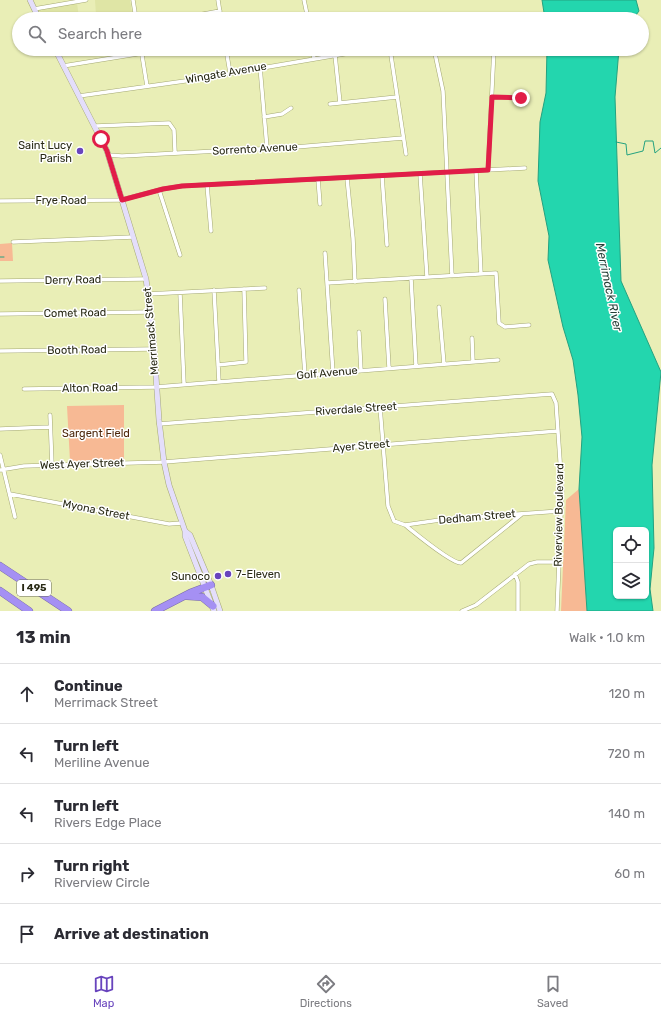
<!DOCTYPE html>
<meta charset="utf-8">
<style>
:root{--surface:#fff;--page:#f7f7f7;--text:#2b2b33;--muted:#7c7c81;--line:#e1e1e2;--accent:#6844bd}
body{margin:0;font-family:Rubik,sans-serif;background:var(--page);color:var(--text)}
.controls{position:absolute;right:12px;bottom:12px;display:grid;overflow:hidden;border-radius:6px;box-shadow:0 1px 3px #0004}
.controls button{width:36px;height:36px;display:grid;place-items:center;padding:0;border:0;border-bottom:1px solid var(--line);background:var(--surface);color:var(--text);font:20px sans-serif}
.stop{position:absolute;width:12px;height:12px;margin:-9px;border:3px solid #e11d48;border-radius:50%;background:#fff}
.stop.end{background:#e11d48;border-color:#fff;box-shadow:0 1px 4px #0008}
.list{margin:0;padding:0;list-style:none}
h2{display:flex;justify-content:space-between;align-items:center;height:52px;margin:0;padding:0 16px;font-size:17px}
h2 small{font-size:13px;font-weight:400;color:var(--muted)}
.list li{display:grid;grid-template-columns:26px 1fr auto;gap:12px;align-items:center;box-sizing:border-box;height:60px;padding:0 16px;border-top:1px solid var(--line)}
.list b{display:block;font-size:15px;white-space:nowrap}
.list p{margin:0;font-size:13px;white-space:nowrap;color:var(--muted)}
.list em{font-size:13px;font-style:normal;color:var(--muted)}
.icon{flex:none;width:22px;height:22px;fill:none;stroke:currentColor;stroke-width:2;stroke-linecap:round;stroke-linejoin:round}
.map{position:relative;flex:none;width:661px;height:611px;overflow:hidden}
.search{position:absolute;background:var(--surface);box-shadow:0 1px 3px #0004;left:12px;right:12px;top:12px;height:44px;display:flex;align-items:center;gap:10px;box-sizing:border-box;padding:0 14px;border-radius:22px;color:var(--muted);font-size:15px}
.sheet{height:352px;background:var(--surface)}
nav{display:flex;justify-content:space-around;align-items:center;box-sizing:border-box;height:56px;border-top:1px solid var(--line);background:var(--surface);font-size:11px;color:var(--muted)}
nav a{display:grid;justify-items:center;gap:2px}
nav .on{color:var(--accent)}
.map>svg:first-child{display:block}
</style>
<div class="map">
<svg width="661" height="611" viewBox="0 0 661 611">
<rect width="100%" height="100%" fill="#e9eeb6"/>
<path fill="#dfe5a5" d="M95 0H130L133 19H43L39 11V9L77 3 79 18 96 15Z"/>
<path fill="#f7b994" d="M12 243 13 261H0V244Z
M124 405V460L70 461 67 406Z
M579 489 587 611H561L566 500Z"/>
<path fill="#23d6ae" stroke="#24a280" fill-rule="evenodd" d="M542 0H636L639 11 633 19H545Z
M547 49H619L615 97 621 281 661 372 652 465 654 548 650 589 653 611H587L579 489 582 437 578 395 573 360 563 327 548 260 549 236 538 181 540 122 546 93ZM616 530H646V596H616Z"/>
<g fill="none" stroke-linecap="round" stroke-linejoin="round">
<path stroke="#24a280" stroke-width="1" d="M616 142 626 144 627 155 643 151 645 141H653L655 153 661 148
M0 257H4"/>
<defs>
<path id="street" d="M133 0 136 19
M218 0 221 19
M304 0 308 19
M34 9 86 0
M176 19 220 11
M141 49 147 86
M226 49 230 73
M312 49 314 58
M390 49 406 154
M434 49 443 91 452 276
M335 55 340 103
M63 66 168 49
M260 67 267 148
M79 96 192 80 373 49
M492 97 521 98
M330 104 397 97
M264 117 282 114 291 108
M96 126 169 123 174 130 175 152
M108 155 122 156 296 147 403 138
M488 170 494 49
M476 171 481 274
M420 174 427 277
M382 176 387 245
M347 178 353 238 355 282
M318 179 320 204
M207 185 211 231
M159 190 180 255
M0 201 121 200 163 189 182 186 525 168
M13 242 133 237
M325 253 333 373
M411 278 416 366
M0 281 145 279
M327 283 496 273 499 323 505 327 529 325
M214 290 219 382
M299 290 305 375
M180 293 184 384
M148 294 265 288
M385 299 389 368
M439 307 444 364
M0 314 150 312
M359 332 361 371
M472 338 473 362
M0 351 153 349
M218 365 246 362 244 289
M24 389 156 387 498 360
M380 407 388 506 394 521 405 525 447 519 560 511
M50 415 52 465
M159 424 552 394 556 403 562 489 557 611
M0 429 50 427
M0 455 15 517
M0 470 24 466 164 462 558 431
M10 494 169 524 182 523
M405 525C415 533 451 563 461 563L522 514
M515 574 518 582V611
M462 611 476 605 529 564 537 562H558"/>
<path id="secondary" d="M30 0 39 19
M55 49 107 151 146 279 153 333 159 420 164 462 169 485 185 531V536L214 611
M185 531 190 535 211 585 220 611"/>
<path id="highway" d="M0 566 68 611
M0 591 29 611
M187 596 202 597 213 606
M155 611 190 593 211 585"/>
</defs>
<use href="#street" stroke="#a5a974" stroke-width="4.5"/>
<use href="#secondary" stroke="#a5a974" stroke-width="6"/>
<use href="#highway" stroke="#796ca5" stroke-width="8"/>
<use href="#street" stroke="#fff" stroke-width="3.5"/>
<use href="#secondary" stroke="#e4defb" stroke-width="5"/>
<use href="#highway" stroke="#a590f3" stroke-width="7"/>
</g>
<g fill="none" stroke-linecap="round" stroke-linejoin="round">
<path stroke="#e11d48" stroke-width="5" d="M101 139 107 151 122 200 163 189 182 186 488 170 492 97 521 98"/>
</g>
<g fill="#6844bd" stroke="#fff" stroke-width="1.5">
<circle cx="80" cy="151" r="4"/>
<circle cx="228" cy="574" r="4"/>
<circle cx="218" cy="576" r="4"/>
</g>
<g text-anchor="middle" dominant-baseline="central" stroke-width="3" stroke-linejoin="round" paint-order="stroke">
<rect fill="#fff" stroke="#68695a" stroke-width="1" x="17" y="580" width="34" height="16" rx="3"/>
<g font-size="10" font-weight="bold" fill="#282914">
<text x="34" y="588">I 495</text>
</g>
<g font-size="11" fill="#282914" stroke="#fff">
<text transform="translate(226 73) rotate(-10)">Wingate Avenue</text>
<text transform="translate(255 149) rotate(-3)">Sorrento Avenue</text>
<text x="61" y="200">Frye Road</text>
<text transform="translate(73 280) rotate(-1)">Derry Road</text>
<text transform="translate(75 313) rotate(-1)">Comet Road</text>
<text transform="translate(151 331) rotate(-95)">Merrimack Street</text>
<text transform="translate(77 350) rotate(-1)">Booth Road</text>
<text transform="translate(327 373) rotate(-5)">Golf Avenue</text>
<text transform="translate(90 388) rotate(-1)">Alton Road</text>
<text transform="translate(356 409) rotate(-4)">Riverdale Street</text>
<text transform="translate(361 446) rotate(-5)">Ayer Street</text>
<text transform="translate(82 464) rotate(-2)">West Ayer Street</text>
<text transform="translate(96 510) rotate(11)">Myona Street</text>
<text transform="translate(559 515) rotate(-89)">Riverview Boulevard</text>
<text transform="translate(477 517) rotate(-5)">Dedham Street</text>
</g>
<g font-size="11" fill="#282914" stroke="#fff" text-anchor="end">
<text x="72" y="145">Saint Lucy<tspan x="72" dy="13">Parish</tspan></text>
<text x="236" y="574" text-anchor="start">7-Eleven</text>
<text x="210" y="576">Sunoco</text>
</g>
<g font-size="11" fill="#4d260a" stroke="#fff">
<text x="96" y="433">Sargent Field</text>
</g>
<g font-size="12" font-style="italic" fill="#253f37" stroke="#fff">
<text transform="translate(609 287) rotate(78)">Merrimack River</text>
</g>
</g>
</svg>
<div class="controls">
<button><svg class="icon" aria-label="locate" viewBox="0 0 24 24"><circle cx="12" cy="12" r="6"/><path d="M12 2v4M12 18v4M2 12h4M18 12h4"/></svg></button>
<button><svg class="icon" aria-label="layers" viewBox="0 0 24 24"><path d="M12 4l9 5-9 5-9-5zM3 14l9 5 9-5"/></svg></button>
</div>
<div class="stop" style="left:101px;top:139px"></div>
<div class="stop end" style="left:521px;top:98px"></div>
<div class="search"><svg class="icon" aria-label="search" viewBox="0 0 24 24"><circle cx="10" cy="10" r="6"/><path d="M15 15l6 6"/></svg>Search here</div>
</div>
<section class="sheet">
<h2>13 min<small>Walk · 1.0 km</small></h2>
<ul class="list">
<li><svg class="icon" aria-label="ahead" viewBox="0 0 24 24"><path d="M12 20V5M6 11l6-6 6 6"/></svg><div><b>Continue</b><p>Merrimack Street</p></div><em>120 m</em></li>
<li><svg class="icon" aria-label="left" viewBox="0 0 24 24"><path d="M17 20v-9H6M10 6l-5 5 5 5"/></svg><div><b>Turn left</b><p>Meriline Avenue</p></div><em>720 m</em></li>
<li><svg class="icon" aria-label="left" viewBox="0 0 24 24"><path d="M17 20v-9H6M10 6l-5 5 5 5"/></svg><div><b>Turn left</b><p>Rivers Edge Place</p></div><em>140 m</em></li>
<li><svg class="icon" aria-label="right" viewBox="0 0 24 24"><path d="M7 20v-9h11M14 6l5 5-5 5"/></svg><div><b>Turn right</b><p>Riverview Circle</p></div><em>60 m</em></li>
<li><svg class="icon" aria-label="arrive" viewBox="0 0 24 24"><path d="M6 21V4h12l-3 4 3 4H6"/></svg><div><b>Arrive at destination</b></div></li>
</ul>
</section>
<nav>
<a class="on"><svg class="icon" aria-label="map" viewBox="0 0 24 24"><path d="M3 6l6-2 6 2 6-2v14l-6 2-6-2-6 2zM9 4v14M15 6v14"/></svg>Map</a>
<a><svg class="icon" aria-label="directions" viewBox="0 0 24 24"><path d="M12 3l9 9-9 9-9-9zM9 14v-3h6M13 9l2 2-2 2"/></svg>Directions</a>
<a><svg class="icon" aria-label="saved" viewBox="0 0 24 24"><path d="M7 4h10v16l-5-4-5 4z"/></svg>Saved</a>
</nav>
